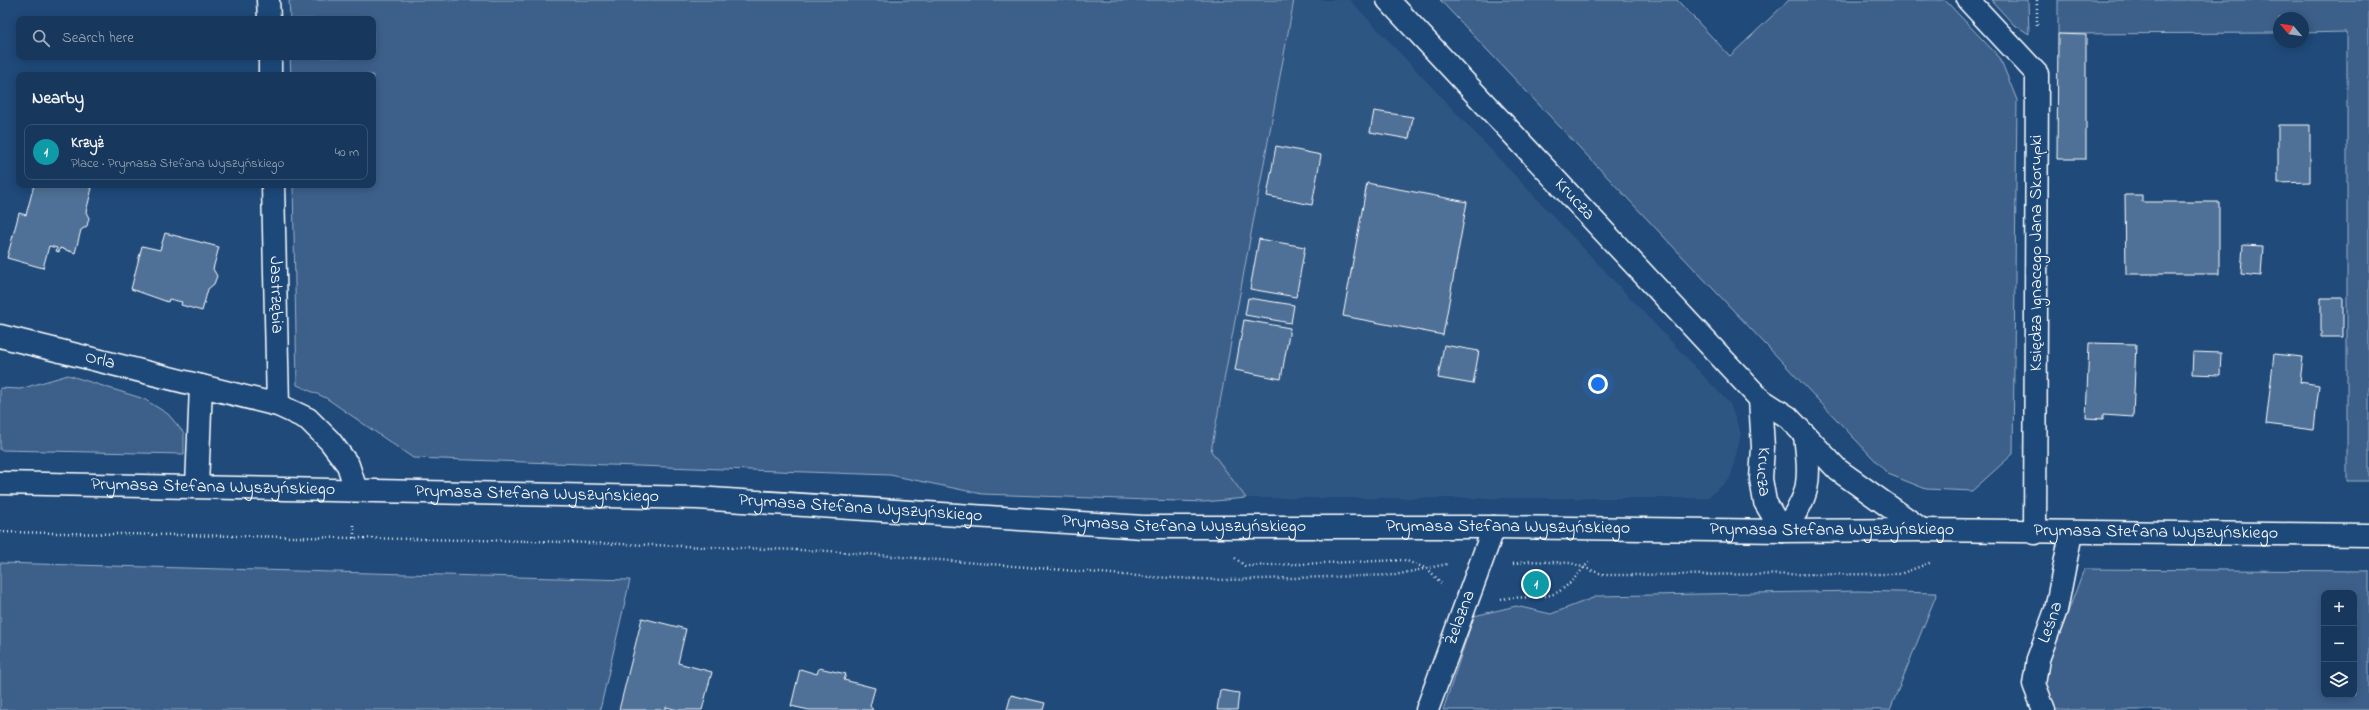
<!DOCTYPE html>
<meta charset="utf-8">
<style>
:root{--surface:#17385c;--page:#203f62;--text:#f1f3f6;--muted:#9eacbb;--line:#365272;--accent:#90b9f0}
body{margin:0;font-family:"Indie Flower",sans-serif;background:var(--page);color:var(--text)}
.controls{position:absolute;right:12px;bottom:12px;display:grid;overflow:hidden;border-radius:8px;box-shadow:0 2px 10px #0003}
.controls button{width:36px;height:36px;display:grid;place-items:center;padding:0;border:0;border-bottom:1px solid var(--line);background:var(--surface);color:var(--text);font:20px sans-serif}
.compass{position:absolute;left:2273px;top:12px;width:36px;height:36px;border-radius:50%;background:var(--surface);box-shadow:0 2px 10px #0003;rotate:299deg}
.you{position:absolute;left:1598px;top:384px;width:14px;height:14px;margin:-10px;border:3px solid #fff;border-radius:50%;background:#1a73e8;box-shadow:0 0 0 6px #1a73e833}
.badge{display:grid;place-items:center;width:26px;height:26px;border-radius:50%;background:var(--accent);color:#fff;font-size:13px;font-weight:700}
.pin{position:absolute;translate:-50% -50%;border:2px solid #fff;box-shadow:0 1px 4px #0006}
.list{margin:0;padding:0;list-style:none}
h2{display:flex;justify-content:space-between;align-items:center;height:52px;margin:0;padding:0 16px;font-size:17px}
h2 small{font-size:13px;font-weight:400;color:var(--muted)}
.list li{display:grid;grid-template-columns:26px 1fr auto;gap:12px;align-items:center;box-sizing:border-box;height:56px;margin:0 8px 8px;padding:0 8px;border:1px solid var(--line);border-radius:8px}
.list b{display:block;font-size:15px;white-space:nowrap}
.list p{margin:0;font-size:13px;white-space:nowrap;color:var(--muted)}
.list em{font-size:13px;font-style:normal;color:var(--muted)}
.icon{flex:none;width:22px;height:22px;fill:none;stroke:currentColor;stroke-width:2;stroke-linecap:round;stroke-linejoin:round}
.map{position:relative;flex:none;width:2369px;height:710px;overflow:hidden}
.search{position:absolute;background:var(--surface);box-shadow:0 2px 10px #0003;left:16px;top:16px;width:360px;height:44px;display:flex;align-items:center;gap:10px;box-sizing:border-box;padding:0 14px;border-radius:8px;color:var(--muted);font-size:15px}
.panel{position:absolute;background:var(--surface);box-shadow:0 2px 10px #0003;left:16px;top:72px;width:360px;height:116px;border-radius:8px}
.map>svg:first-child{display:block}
</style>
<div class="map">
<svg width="2369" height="710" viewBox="0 0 2369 710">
<rect width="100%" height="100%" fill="#1f4a7a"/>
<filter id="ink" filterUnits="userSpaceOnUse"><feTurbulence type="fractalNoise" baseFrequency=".025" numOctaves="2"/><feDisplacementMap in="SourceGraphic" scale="8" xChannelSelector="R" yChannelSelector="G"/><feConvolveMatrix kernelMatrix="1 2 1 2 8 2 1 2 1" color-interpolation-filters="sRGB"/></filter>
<g filter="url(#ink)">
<path fill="#2e5683" d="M1294 0H1350L1730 404 1741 434 1730 479 1707 498H1246L1211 451Z"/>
<path fill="#3c618b" stroke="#9eb0c5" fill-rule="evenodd" d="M289 0H1294L1211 451 1246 498 1204 502 982 494 890 475 413 458 326 398 297 385 293 185H373V75H291L290 57H373V19H290Z
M1440 0H1677L1730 56 1789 0H1945L2000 58 2017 100 2013 454 1972 491 1926 489 1888 474Z
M1991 0H2028L2029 34 2013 24Z
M2058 0H2369V481H2347V32L2303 33V18H2279V33L2058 34Z
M68 375 144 399 168 414 184 433V454L0 450V388L20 389Z
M0 563 630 580 600 710H0Z
M2084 569 2369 571V710H2055L2043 679ZM2324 593H2354V695H2324Z
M1859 591 1937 593 1890 710H1443L1474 616 1516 606 1551 614 1598 596Z"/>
<path fill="#507197" stroke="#fff" d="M2058 34 2086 35V159H2057Z
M1374 111 1413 117 1409 139 1370 132Z
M2278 125H2310V182L2278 183Z
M1276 146 1321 155 1312 205 1267 196Z
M1367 183 1467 202 1443 335 1343 316Z
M34 185H83L92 188 86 212 89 218 87 226 81 230 75 253 60 248 59 252 56 251 57 248 49 246 43 268 7 258 19 213 26 215Z
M2125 195H2142V202H2219V274H2126Z
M165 233 219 247 213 269 217 276 214 284 208 289 202 311 181 305 182 302 169 299 168 302 131 289 142 246 160 250Z
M1259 239 1305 247 1296 297 1250 289Z
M2243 245 2263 246 2261 276 2241 274Z
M1248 298 1294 305 1291 323 1245 315Z
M2321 298H2343V337H2321Z
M1244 320 1290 328 1281 379 1235 370Z
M2089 343 2136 344 2133 417 2103 415V419L2086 418Z
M1444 345 1479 351 1473 384 1438 378Z
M2193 352 2221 353 2220 375 2192 374Z
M2274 354 2303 357 2300 382 2319 385 2314 430 2266 424Z
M642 618 686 629 678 663 712 672 702 710H678L666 707V710H619Z
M819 668 846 674 844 680 875 688 870 706 873 710H809L791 706 800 669 817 674Z
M1220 690 1239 693 1237 710H1217Z
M1011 695 1045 703 1043 710H1007Z"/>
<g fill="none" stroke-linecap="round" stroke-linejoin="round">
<defs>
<g id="minor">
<path d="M268 0 269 19"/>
<path id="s1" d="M1388 0 1760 399 1788 417 1838 470 1922 530"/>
<path d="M1968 0 2037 74 2035 533"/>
<path d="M270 57V75"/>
<path id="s2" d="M273 185 278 405"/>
<path id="s3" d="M0 336 278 405 308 419 330 441 348 465 356 490"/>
<path id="s4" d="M1760 399 1763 447 1761 479 1765 502 1782 531"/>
<path id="s5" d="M0 483 697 498 1143 527H1494L1782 531 1922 530 2369 535"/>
<path d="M197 486 201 386"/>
<path d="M1782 531C1812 496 1810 479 1805 435"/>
<path id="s6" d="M1427 710 1494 527"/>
<path id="s7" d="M2044 710 2034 684 2038 659 2056 610 2071 533"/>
</g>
</defs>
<use href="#minor" stroke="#fff" stroke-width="25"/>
<path stroke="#fff" stroke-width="2.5" stroke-dasharray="1 3" stroke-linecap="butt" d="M2037 0V27
M0 532 532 541 829 551 1149 577 1226 580 1395 575 1447 564
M354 538V522
M1235 558 1245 566 1404 560 1428 569 1441 583
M1513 564 1530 561 1571 563 1605 575 1900 574 1932 562
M1501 599C1516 596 1535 599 1550 595 1567 591 1579 572 1591 560"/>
<use href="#minor" stroke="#1f4a7a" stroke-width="22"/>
</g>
</g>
<g text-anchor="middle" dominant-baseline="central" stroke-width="3.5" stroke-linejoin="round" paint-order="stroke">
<g font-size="18" fill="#fff" stroke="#1f4a7a">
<text stroke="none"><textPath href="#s1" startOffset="273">Krucza</textPath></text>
<text transform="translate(2037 253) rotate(-90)">Księdza Ignacego Jana Skorupki</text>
<text stroke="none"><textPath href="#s2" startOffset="110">Jastrzębia</textPath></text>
<text stroke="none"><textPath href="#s3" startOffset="103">Orla</textPath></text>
<text stroke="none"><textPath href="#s4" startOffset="73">Krucza</textPath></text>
<text stroke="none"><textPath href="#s5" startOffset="213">Prymasa Stefana Wyszyńskiego</textPath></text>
<text stroke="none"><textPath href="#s5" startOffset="537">Prymasa Stefana Wyszyńskiego</textPath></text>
<text stroke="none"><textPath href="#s5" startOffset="861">Prymasa Stefana Wyszyńskiego</textPath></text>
<text stroke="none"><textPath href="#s5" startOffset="1185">Prymasa Stefana Wyszyńskiego</textPath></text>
<text stroke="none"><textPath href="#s5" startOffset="1509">Prymasa Stefana Wyszyńskiego</textPath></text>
<text stroke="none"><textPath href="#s5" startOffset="1833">Prymasa Stefana Wyszyńskiego</textPath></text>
<text stroke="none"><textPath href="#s5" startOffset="2157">Prymasa Stefana Wyszyńskiego</textPath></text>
<text stroke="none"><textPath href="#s6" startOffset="98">Żelazna</textPath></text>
<text stroke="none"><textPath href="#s7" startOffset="92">Leśna</textPath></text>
</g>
</g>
</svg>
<div class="controls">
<button>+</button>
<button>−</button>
<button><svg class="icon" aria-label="layers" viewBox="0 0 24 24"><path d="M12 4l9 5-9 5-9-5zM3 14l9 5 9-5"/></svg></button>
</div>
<svg class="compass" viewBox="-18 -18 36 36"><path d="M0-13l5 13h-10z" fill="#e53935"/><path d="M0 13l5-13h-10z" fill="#9eacbb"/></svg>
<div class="you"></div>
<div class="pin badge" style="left:1536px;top:584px;background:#0f9aa8">1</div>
<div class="search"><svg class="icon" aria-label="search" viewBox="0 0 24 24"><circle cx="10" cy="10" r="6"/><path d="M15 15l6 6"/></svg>Search here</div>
<section class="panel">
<h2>Nearby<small></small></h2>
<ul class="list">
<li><span class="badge" style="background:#0f9aa8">1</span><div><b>Krzyż</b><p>Place · Prymasa Stefana Wyszyńskiego</p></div><em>40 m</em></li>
</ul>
</section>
</div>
